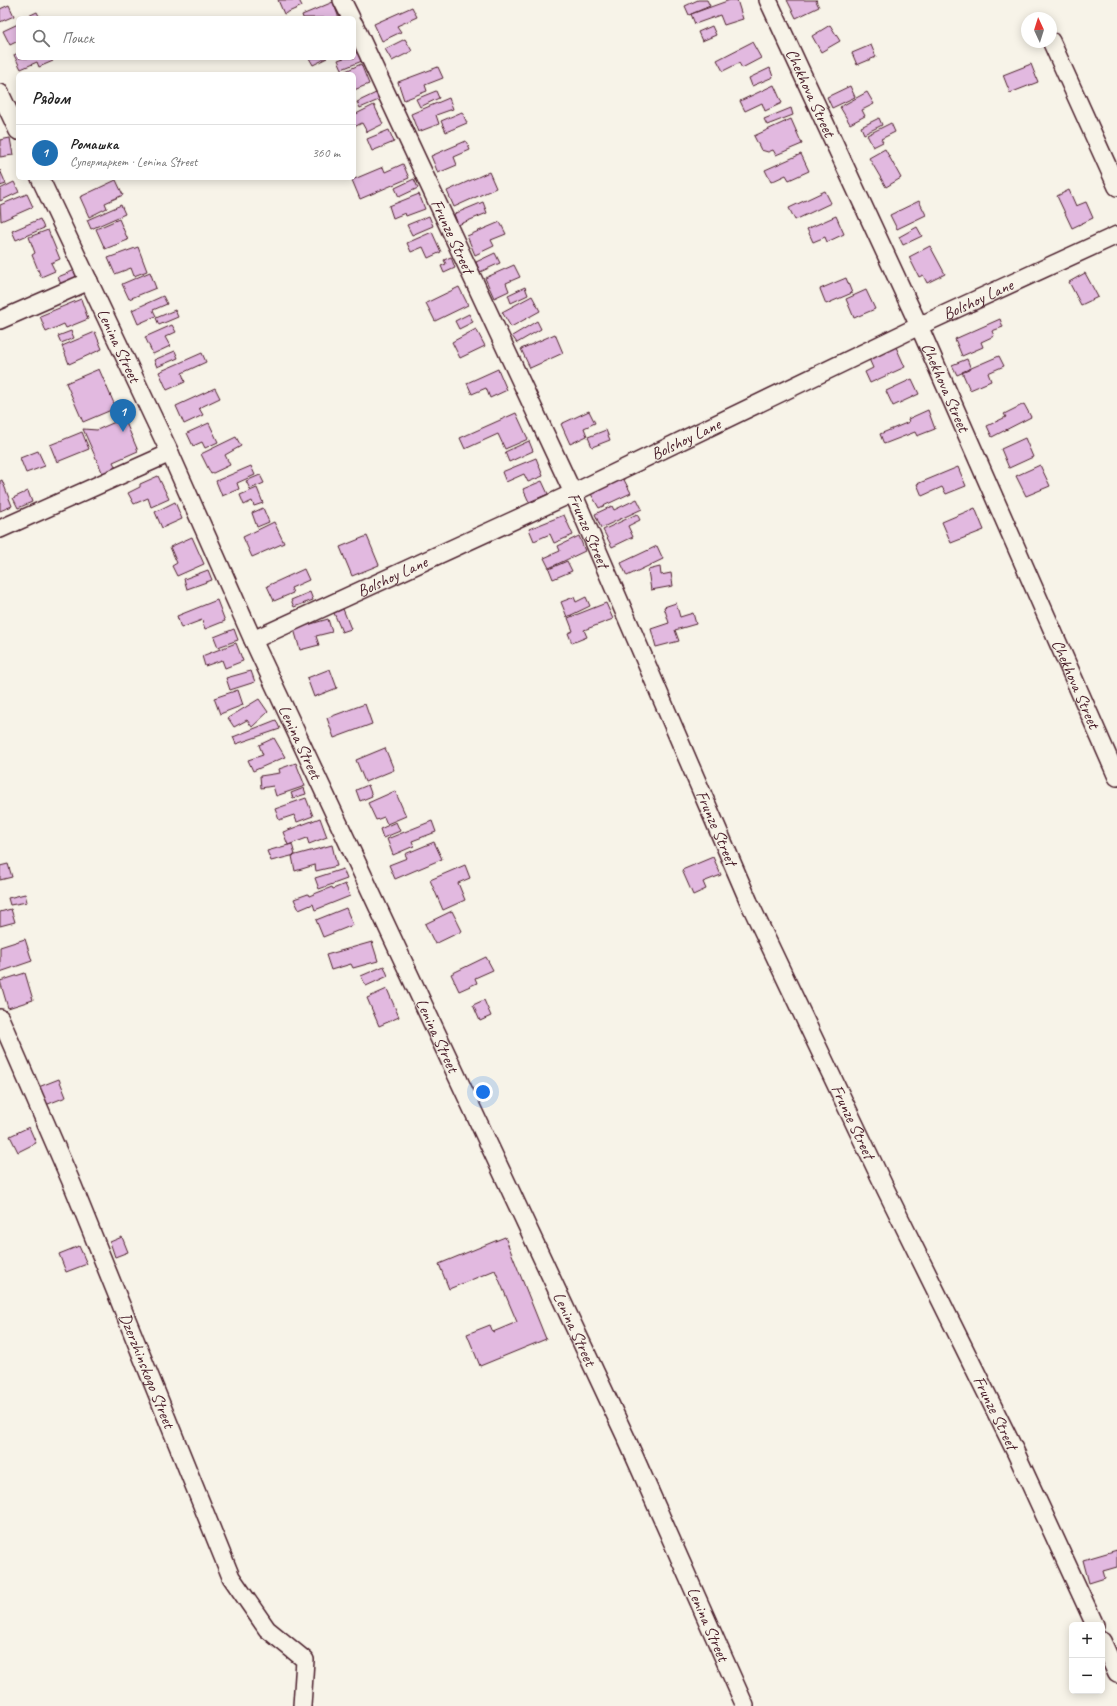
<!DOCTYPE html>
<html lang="ru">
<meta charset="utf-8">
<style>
:root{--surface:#fff;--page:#f2f2f2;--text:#222;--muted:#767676;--line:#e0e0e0;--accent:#1f6fb2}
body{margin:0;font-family:Caveat,sans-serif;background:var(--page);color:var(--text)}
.controls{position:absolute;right:12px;bottom:12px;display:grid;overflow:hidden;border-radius:6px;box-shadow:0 2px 10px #0003}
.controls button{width:36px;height:36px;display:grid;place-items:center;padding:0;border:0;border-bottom:1px solid var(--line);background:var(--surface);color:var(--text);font:20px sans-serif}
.compass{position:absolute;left:1021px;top:12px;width:36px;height:36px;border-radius:50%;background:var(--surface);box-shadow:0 2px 10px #0003;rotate:356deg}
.you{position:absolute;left:483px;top:1092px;width:14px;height:14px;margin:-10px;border:3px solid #fff;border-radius:50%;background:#1a73e8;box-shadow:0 0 0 6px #1a73e833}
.badge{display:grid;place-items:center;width:26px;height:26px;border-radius:50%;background:var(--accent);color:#fff;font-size:13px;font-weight:700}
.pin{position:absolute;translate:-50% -33px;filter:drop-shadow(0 1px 2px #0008)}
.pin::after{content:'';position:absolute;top:21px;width:14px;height:12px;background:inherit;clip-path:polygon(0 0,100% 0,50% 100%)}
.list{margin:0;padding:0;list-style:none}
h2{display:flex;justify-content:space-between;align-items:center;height:52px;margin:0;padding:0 16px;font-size:17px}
h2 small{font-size:13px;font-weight:400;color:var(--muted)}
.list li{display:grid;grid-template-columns:26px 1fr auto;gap:12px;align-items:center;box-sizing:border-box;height:56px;padding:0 16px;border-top:1px solid var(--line)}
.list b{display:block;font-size:15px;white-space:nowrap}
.list p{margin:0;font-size:13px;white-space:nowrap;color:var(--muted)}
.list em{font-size:13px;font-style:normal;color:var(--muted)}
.icon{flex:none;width:22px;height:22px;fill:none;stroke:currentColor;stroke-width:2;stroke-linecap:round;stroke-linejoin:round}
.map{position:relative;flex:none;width:1117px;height:1706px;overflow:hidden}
.search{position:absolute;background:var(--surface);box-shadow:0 2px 10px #0003;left:16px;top:16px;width:340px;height:44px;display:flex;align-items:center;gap:10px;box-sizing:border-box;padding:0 14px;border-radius:6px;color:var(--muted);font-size:15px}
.panel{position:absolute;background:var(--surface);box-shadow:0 2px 10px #0003;left:16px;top:72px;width:340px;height:108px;border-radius:6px}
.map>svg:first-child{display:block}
</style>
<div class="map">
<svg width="1117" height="1706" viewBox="0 0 1117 1706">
<rect width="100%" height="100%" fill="#f7f3e8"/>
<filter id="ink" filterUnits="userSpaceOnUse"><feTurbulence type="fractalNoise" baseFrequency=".025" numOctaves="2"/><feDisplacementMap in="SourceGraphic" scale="8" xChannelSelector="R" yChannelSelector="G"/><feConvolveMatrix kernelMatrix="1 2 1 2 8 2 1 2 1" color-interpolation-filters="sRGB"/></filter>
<g filter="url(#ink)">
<path fill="#e2b9e0" stroke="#4a1f2b" d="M278 0H299L302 6 284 14Z
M698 0H707L710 6 689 15 685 6Z
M730 0H737L743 19 724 25 720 15 695 24 691 14Z
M787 0H817L816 1 819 7 796 18Z
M333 2 339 18H303L302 15Z
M9 5 14 16 0 22V9Z
M412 7 417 17 397 26 401 32 382 41 374 24Z
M37 12 40 18H24Z
M18 24V41L10 45 3 31Z
M830 25 840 41 821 52 812 36Z
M712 26 716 35 702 41 698 32Z
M405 39 412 51 392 61 385 49Z
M752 42 761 58 742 68 739 63 723 71 717 60Z
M871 45 876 57 857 65 852 53Z
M358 52 362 61 342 69 338 60 344 58H354V54Z
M18 53V58H51L53 61 39 67 37 62 21 69 14 55Z
M309 58H327L313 65Z
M361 64 369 84 354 90V74H339Z
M1031 64 1038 82 1010 93 1003 75Z
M438 67 443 78 425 85 427 91 404 100 398 82Z
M770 68 773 77 752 86 749 78Z
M774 85 782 103 765 111 762 103 745 111 740 101Z
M850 86 855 97 832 108 827 97Z
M436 91 439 98 420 107 416 99Z
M378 92 381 99 360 108 357 102Z
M867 92 874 104 862 110 865 116 850 124 840 107Z
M449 98 453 109 436 115 439 124 418 132 411 114Z
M374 105 383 124 367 132 362 123 354 127V115Z
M791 108 793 115 767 125 764 119Z
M462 112 467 123 446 132 441 121Z
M879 118 882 125 864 134 861 127Z
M791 119 802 144 776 155 773 150 768 152 761 150 754 136Z
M891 123 895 132 881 139 883 142 873 147 867 135Z
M389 130 394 142 372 151 367 139Z
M10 138 13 155 0 157V140Z
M466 141 470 150 454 157 457 165 438 173 431 156Z
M885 149 901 178 886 187 869 158Z
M801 154 809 171 789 180 786 175 771 182 765 170Z
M403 164 409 178 360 199 352 180 383 167 385 172Z
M0 170 6 184 0 186Z
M489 172 496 188 454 207 447 191Z
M414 179 418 188 399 197 395 188Z
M116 180 123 195 105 203 107 208 89 217 80 197Z
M14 182 19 192 0 201V189Z
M1069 190 1076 206 1086 202 1093 218 1072 228 1057 196Z
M825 191 831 203 795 220 789 208Z
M27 194 33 207 1 221 0 205Z
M419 194 425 209 406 216 405 213 393 218 389 206Z
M919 201 926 215 897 229 890 215Z
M483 202 487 213 458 225 454 214Z
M121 205 125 214 91 229 87 220Z
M429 216 433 226 412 235 407 225Z
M836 216 844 234 827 242 825 237 813 242 807 229Z
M40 219 44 228 16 240 12 231Z
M119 219 128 240 105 249 96 229Z
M500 222 506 234 491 240 494 246 475 255 467 236Z
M917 227 922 236 903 245 899 237Z
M48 230 60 259 51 263 55 271 41 277 32 255 35 253 29 237Z
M432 232 441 252 428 258 423 247 411 252 407 243Z
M930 246 945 274 927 283 923 275 919 277 909 257Z
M138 247 147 271 134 276 131 268 115 274 108 258Z
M495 253 500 263 480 272 476 262Z
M451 257 455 268 444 273 441 266 446 264 444 260Z
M514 265 520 277 506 283 509 291 494 298 485 278Z
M75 270 79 280 62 287 58 277Z
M150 272 156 288 129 299 122 284Z
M1085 273 1098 297 1081 305 1069 282Z
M846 278 852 293 826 304 820 289Z
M459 287 468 305 435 321 426 303Z
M525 287 528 295 511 303 508 295Z
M866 290 875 309 854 318 846 299Z
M163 296 167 304 153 310 156 316 138 324 132 310Z
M532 296 540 311 511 327 502 312Z
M81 299 88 319 66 328 64 324 46 332 40 316Z
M175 310 178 317 159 325 156 318Z
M469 314 473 322 459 329 455 321Z
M1000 319 1003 327 992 331 994 336 981 342 983 347 962 356 955 339Z
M537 321 541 329 517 343 512 336Z
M172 325 176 332 165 337 170 346 153 354 145 337Z
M476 329 485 346 460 358 452 342Z
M71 331 74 338 61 343 58 336Z
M95 332 102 349 69 364 62 346Z
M555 334 563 353 530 368 521 349Z
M896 347 905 367 870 383 865 372 873 368 869 359Z
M175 351 178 358 157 367 154 360Z
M202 353 206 362 182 373 185 382 167 390 159 372Z
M999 356 1004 366 988 373 991 381 970 390 962 372Z
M967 359 971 369 957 375 952 365Z
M99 369 116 408 83 422 66 383Z
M498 369 507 390 490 398 486 388 472 394 467 383Z
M912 379 919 394 893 406 886 391Z
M215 388 220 398 199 408 203 415 184 424 176 406Z
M1024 404 1031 417 992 437 987 426 1006 417 1004 414Z
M928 410 935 429 917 436 915 432 884 444 880 434 909 422 908 419Z
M589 411 595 423 584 428 587 436 570 444 561 424Z
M516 413 528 439 505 449 498 434 465 449 460 438Z
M124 418 138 451 113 462 116 468 103 474 83 429 97 430Z
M209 423 218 442 205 448 202 442 193 446 187 433Z
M606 430 610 440 592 447 588 437Z
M82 432 89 449 57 462 50 445Z
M236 437 241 446 225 455 230 465 211 474 201 454Z
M1025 438 1033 457 1009 468 1001 449Z
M529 441 533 451 509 462 505 452Z
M38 451 45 466 26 473 20 458Z
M536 458 543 476 528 482 524 474 506 482 502 472Z
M1040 465 1050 486 1026 496 1016 476Z
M251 466 255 475 237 483 239 489 222 496 216 481Z
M958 467 966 486 946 494 942 487 922 496 917 484Z
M260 475 264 483 250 489 246 481Z
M158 476 169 499 151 507 148 498 134 504 128 493 140 487V484Z
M623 478 631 493 599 508 591 494Z
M2 480 12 506 0 511V481Z
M542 481 548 494 529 502 523 489Z
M257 488 263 503 254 506 252 501 244 505 240 495Z
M28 491 32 502 18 508 13 498Z
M637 499 642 509 601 528 595 514 612 506 614 510Z
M175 502 182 519 162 528 155 512Z
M263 508 269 522 257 527 252 513Z
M975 508 984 530 951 543 942 522Z
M637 514 640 520 628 526 633 537 612 547 603 530Z
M564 515 573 535 554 543 550 534 534 541 529 529Z
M274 522 284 543 252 557 243 537Z
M367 536 379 565 352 576 340 547Z
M579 536 585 551 549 568 544 558 560 551 558 546Z
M192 537 204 564 177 576 172 566 177 563 170 547Z
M657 546 663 559 627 576 621 563Z
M567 561 572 571 553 579 549 569Z
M660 567 661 575 671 573 673 586 651 590 648 570Z
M304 569 309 580 291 588 293 593 274 601 267 586Z
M208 570 212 580 187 589 184 579Z
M310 592 313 600 294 607 291 600Z
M574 597 576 602 586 597 590 606 567 617 561 602Z
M217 600 225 621 205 629 202 620 181 628 177 616Z
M606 603 613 619 584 630 587 637 572 643 568 633 573 631 568 618Z
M676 603 680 617 693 613 696 624 675 630 679 641 656 647 651 629 669 623 664 607Z
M343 609 351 629 342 632 334 613Z
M328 619 332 632 316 636 319 645 300 650 294 629Z
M234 629 238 640 218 647 214 637Z
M236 643 243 661 225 668 222 660 205 666 202 656Z
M330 669 337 688 314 697 307 678Z
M251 671 255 682 230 690 226 678Z
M238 690 243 705 220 714 214 698Z
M259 699 268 712 252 727 247 720 234 727 228 718Z
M365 704 372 724 334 738 327 718Z
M276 720 280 729 236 744 233 737Z
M274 738 285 757 253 771 248 760 263 755 259 745Z
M385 748 394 770 365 782 356 760Z
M296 763 305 786 276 796 273 786 261 788 260 776 280 773 279 769Z
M368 785 372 796 360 801 356 790Z
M304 788 306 794 293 798 291 793Z
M395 791 406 816 387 824 384 817 376 820 368 803Z
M306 798 313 816 297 822 294 815 279 820 275 809Z
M320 818 327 837 309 844 307 838 288 845 283 832Z
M432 821 436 832 412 841 414 846 393 855 387 839Z
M396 822 400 831 383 838 380 829Z
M434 842 442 859 395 879 389 865 407 858 405 854Z
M292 844 295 855 271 861 267 851Z
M332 845 337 866 316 871 315 865 295 871 292 856Z
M713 857 721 875 703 882 706 889 693 895 682 870Z
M8 864 12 877 0 880V866Z
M465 865 470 878 458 883 465 900 443 910 430 880Z
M343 869 347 879 319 889 315 878Z
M345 884 350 896 315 910 313 904 299 910 294 899 308 894 309 896 332 887 333 889Z
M25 894 27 902 10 905 8 898Z
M346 908 353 925 323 937 316 920Z
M11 909 15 922 0 926V912Z
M452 911 462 931 435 944 425 924Z
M25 939 32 961 0 972V947Z
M372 942 378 961 353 968 351 964 331 970 326 955Z
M486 957 493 970 475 978 477 983 459 991 451 974Z
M384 966 388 976 366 986 361 976Z
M25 973 33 1000 8 1008 0 981Z
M387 989 399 1017 379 1026 367 998Z
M484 1000 491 1016 480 1021 473 1005Z
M59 1079 66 1097 43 1106 36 1088Z
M29 1127 36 1143 18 1152 10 1136Z
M122 1237 128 1252 115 1257 110 1242Z
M505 1237 546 1339 480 1366 467 1334 490 1325 493 1332 517 1322 495 1270 449 1289 439 1264Z
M79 1246 87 1264 66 1272 59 1254Z
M1117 1550V1567L1103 1571 1105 1578 1089 1583 1083 1560Z"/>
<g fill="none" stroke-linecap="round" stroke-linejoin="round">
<defs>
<g id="street">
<path d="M342 0 351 18"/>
<path id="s1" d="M768 0 919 326 1117 777"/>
<path id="s2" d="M354 24 573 493 749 902 886 1190 1015 1451 1095 1625"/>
<path d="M1051 41 1117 187"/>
<path d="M0 93 18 131"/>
<path id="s3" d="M40 178 170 453 253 640 628 1442 745 1706"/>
<path d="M0 320 89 281"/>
<path d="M0 529 170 453"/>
<path id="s4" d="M253 640 573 493 919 326 1117 235"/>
<path id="s5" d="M0 1018 73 1186 231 1577 267 1629 305 1660 302 1706"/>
<path d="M1102 1641 1117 1674"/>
</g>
</defs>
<use href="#street" stroke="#4a1f2b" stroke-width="20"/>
<use href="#street" stroke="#f7f3e8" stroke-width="17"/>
</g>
</g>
<g text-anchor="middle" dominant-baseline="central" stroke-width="3" stroke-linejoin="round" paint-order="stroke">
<g font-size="17" fill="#4a1f2b" stroke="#f7f3e8">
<text stroke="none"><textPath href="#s1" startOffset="102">Chekhova Street</textPath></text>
<text stroke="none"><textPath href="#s2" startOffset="234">Frunze Street</textPath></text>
<text stroke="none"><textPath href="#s4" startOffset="801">Bolshoy Lane</textPath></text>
<text stroke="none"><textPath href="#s3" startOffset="185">Lenina Street</textPath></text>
<text stroke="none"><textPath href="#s1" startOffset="426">Chekhova Street</textPath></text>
<text stroke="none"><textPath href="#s4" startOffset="477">Bolshoy Lane</textPath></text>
<text stroke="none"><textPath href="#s2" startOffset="558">Frunze Street</textPath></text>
<text stroke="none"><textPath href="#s4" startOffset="153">Bolshoy Lane</textPath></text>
<text stroke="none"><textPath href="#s1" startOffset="750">Chekhova Street</textPath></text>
<text stroke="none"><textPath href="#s3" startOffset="621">Lenina Street</textPath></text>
<text stroke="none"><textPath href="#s2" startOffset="882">Frunze Street</textPath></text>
<text stroke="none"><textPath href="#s3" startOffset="945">Lenina Street</textPath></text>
<text stroke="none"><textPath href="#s2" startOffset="1206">Frunze Street</textPath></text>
<text stroke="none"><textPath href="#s3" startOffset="1269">Lenina Street</textPath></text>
<text stroke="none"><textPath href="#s5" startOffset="382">Dzerzhinskogo Street</textPath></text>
<text stroke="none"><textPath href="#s2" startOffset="1530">Frunze Street</textPath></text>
<text stroke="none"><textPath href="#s3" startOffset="1593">Lenina Street</textPath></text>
</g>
</g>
</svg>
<div class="controls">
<button>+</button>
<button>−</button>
</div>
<svg class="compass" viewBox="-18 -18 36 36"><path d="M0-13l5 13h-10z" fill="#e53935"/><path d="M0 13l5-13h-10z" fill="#767676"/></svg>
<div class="you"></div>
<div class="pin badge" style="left:123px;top:432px">1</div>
<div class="search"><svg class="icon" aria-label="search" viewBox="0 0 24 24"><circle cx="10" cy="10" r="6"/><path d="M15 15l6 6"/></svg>Поиск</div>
<section class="panel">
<h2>Рядом<small></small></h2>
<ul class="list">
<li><span class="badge">1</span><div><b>Ромашка</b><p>Супермаркет · Lenina Street</p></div><em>360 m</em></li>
</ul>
</section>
</div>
